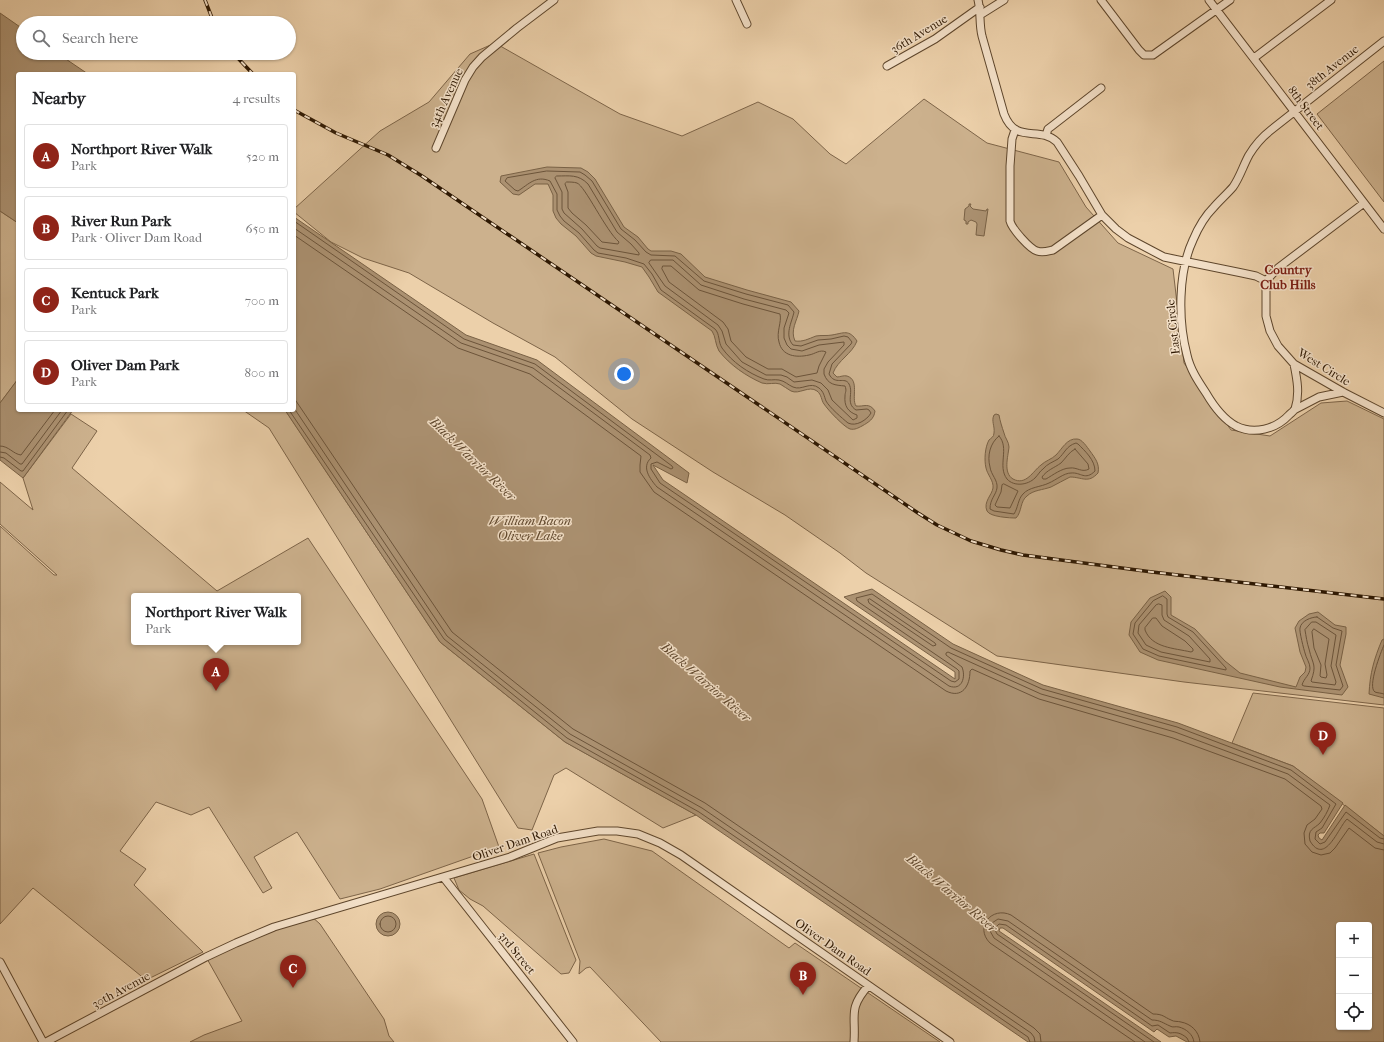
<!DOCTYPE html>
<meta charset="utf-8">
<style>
:root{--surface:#fff;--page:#f2f2f2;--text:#202124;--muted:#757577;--line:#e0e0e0;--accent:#8f2418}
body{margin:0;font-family:"IM FELL French Canon",serif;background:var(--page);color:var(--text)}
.controls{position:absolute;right:12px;bottom:12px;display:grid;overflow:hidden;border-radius:4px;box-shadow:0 1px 3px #0004}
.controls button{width:36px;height:36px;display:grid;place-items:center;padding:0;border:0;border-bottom:1px solid var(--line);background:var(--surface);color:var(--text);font:20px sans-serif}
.you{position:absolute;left:624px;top:374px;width:14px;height:14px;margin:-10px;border:3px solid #fff;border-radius:50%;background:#1a73e8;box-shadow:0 0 0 6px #1a73e833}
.badge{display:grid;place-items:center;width:26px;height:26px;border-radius:50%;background:var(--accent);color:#fff;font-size:13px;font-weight:700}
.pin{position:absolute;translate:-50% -33px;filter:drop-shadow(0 1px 2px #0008)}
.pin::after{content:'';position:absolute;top:21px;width:14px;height:12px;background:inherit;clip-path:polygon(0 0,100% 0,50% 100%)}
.popup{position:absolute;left:131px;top:593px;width:170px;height:52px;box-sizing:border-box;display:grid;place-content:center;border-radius:4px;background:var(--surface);filter:drop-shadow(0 1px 3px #0005);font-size:13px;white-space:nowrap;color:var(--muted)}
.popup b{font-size:15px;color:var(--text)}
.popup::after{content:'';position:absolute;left:50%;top:100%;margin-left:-8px;border:8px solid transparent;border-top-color:var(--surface)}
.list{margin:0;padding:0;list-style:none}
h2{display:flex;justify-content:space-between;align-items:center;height:52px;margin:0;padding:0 16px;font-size:17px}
h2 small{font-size:13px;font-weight:400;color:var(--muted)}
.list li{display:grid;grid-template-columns:26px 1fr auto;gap:12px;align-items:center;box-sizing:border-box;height:64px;margin:0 8px 8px;padding:0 8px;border:1px solid var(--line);border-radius:4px}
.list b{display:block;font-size:15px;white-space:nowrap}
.list p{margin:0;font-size:13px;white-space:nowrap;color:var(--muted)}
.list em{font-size:13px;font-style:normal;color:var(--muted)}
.icon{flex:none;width:22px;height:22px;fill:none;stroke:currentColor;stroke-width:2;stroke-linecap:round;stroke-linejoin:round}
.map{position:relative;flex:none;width:1384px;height:1042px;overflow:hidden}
.search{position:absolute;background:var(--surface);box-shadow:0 1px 3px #0004;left:16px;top:16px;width:280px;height:44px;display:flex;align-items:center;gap:10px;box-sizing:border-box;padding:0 14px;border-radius:22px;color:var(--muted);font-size:15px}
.panel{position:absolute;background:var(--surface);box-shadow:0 1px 3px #0004;left:16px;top:72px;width:280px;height:340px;border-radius:4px}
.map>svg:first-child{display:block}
</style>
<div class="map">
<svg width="1384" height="1042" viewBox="0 0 1384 1042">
<rect width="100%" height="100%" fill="#ecd0aa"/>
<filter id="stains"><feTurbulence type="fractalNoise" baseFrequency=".005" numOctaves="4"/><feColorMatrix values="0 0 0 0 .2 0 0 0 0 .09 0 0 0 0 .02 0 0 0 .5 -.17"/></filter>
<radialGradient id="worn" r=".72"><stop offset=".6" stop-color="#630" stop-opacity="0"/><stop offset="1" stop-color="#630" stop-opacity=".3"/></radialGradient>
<path fill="#ccb18d" stroke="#7d6448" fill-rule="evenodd" d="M495 43 620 114 682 136 758 102 793 119 830 154 846 164 924 99 987 143 1059 162 1086 207 1118 243 1173 269 1184 363 1231 430 1270 436 1321 403 1347 401 1384 419V705L1184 682 997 656 866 573 840 553 785 515 713 472 632 419 555 357 493 323 409 273 363 258 331 242 294 212V209L380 131 429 102 470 54Z
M1384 61V202L1317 114Z
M0 211 18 223V379L0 403Z
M243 410H285L440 642 565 742 696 815 663 828 566 768 554 775 532 830 518 828 269 428Z
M71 414 97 431 72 468 217 591 308 538 482 799 499 847 380 889 340 899 297 832 254 857 272 888 263 893 209 807 191 815 156 802 120 851 146 869 134 885 203 952 146 980 33 888 0 924V526L54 575H57L0 524V482L33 510 23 478ZM134 596H298V642H134Z
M1253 693 1384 708V836L1293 766 1232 743Z
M604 839 652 851 789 948 795 943 940 1042H661L590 967 586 968 579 974 580 961 538 853 561 847Z
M534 854 576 960 569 973 561 974 483 906 470 899 459 890 454 878Z
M311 916 320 924 384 1019 389 1036 394 1042H190L204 1035 242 1021 206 957Z"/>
<path fill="#ab9171" stroke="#796145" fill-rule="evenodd" d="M0 13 23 29V53H57L88 74H18V223L0 211Z
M547 167 581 168 588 172 595 179 624 227 638 237 648 249 651 251H671L681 254 705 277 747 290 791 302 799 311C797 321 790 330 795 341 803 342 808 339 816 336 821 335 827 336 832 335 844 333 849 329 857 341 852 354 838 360 833 373L837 377C840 377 844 375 847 376 860 380 851 398 856 406 864 407 869 402 875 411 874 419 869 422 862 426 858 428 855 430 850 429 844 427 828 410 824 404 821 400 822 395 817 391 809 385 799 395 791 391 787 389 784 386 780 384 775 382 768 385 762 383 746 376 730 365 719 351 715 344 716 337 712 331L658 292 649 277 642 267 625 262 596 256 591 253 576 236 561 224 556 218 553 211V195L548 184H535L519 195 513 194 500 182 501 176Z
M969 204H971L970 206 973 209 986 211 987 209H988L984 236 976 235 977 224 976 222 971 220 968 222V224H966V221L964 220 965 209 969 206Z
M294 217 466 335 537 360 689 473 687 483 653 465 663 480 955 679V672L844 597 872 589 953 644 1043 685 1178 723 1293 766 1343 803 1324 833H1320L1318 835 1319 838 1322 840 1345 805 1384 836V1042H1187L1176 1036 1169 1037 1157 1029 1154 1032 1003 928H1000L999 931 1161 1042H1028L696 815 565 742 440 642 285 410H294ZM1339 925H1369V1027H1339Z
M18 379V410H73L23 478 0 460V403Z
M996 414 999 415C1000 421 1002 427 1004 433 1005 438 1009 442 1009 447 1008 457 1003 473 1013 479 1026 486 1033 471 1041 465 1045 461 1052 459 1056 455 1062 449 1067 438 1077 439 1082 439 1087 447 1090 451 1095 458 1100 464 1098 473 1088 484 1082 477 1070 477 1064 480 1057 484 1051 487 1043 490 1033 490 1027 496 1020 501 1022 512 1016 518 1010 518 990 517 987 511 983 502 992 495 993 488 994 481 987 474 986 468 984 460 985 447 989 440 991 438 994 437 994 433 995 426 991 421 994 415Z
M1165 591 1171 597V615L1195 629 1225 661 1240 673 1296 687 1300 677 1305 672 1306 667 1300 652 1295 628 1299 621 1309 614 1318 612 1335 625 1346 627V634L1340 665 1348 687 1342 695 1280 687 1158 660 1140 652 1129 635 1131 622 1150 598Z
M1384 639V698L1369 694C1370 673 1374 659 1382 640Z
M376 924a12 12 0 1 1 24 0a12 12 0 1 1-24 0Z"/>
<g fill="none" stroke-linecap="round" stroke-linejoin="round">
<path stroke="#6c543a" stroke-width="1" d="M547 171 580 172 585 175 592 181 621 229 635 240 646 252 651 255 675 256 704 281 746 294 788 305 794 312C792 322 784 335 793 345L801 346 818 340 831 339 844 336 848 337 852 342 851 344 832 364 829 374C835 386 845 376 849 384 854 393 845 403 856 410L867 409 869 410 871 413C867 420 856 427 848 423 842 418 830 408 826 401 824 396 824 392 819 388 810 381 802 391 793 387 788 385 785 381 779 380 774 379 769 381 764 379 748 373 732 362 722 348 718 342 720 334 715 329L661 290 652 274 644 264 626 258 598 253 594 250 579 233 564 221 560 216 557 210V194L550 181C536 175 529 184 518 191L515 190 505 181 507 178Z
M557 176C570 176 578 174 588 184L617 232 631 244 639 253V255L600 248 597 246 582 229 564 213 562 209V192L555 178Z
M567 182C570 182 574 182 577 183 585 186 606 231 619 242L618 244 602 242 586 225 572 213 568 208V192L565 184Z
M294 221 464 339 535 364 672 466 673 468 671 469 657 462 651 464V469L660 483 951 681 955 682 959 679V671L957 669 857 601 856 598 872 594 951 648 1042 689 1177 727 1291 770 1336 804 1322 828 1316 832 1315 839 1320 844 1325 842 1346 812 1380 838 1384 839
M294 228 461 343 533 368 650 455 651 458C641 467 650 479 657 487L949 686C962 691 966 677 962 667L946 655V653L948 652 1041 694 1175 732 1288 774 1330 805C1328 811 1324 818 1320 823 1314 829 1307 829 1310 841 1325 866 1338 828 1347 819L1377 842 1384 844
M294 235 458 348 530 374 641 456 640 465V472L654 492 946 691C962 699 970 686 970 671L972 669 1039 699 1173 738 1285 779 1321 806 1322 809 1315 819 1307 825 1304 833 1305 844 1312 852 1321 855 1330 853 1335 848 1349 828 1375 848 1384 850
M651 260H673L701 285 744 299 786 310 789 313 784 328V338L787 345 791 349 802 351 819 345 844 342V345L828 362 824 369V374C828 385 835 385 845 386 847 391 845 392 845 396 844 406 848 412 857 415V418L853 420 832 400 828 390 821 383 812 380 794 382 787 377 781 375H766L742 362 726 344 722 331 718 325 665 286 649 263Z
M663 266H671L699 290 743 304 780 314C782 322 776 332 779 342 782 356 796 358 809 355 815 354 820 349 826 352L819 366 817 373 796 377 782 369H768L746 357 731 341 728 329 723 322 669 282 662 269Z
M294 398 452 632 573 729 705 803 1034 1028 1040 1034 1041 1042
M294 408 447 636 570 734 702 808 1031 1033 1034 1037 1035 1042
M289 410 444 639 567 738 699 812 1028 1037 1030 1042
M999 436C1010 448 997 466 1007 479 1014 487 1028 485 1035 478 1038 475 1040 471 1043 469 1047 464 1053 462 1058 459 1065 453 1066 446 1076 443L1078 444C1085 451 1095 460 1095 471 1085 481 1081 472 1071 473 1064 473 1056 480 1049 483 1041 487 1029 487 1023 494 1018 499 1018 508 1014 514L994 511 990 509C990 499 996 495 997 488 998 480 991 475 990 467 987 456 990 443 999 436Z
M0 446C9 446 13 454 21 455L55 410
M1075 449 1088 464 1089 469C1082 473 1077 467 1070 468 1062 468 1053 475 1046 479H1043L1042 477C1047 470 1054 468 1061 463 1066 458 1069 452 1075 449Z
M0 452 6 453 20 464H22L62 410
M0 457 4 458 21 471H23L68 410
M1004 484 1018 491 1010 508 997 507 995 505 1001 492 1002 485Z
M1163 596 1167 599V614L1168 617 1193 632 1226 668V670L1159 656 1143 649 1133 634 1135 623 1153 601Z
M870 599 935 643 936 645 933 646 869 603 868 600Z
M1159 604 1162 605V615L1164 620 1189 636 1210 659V662L1161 652 1146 645 1138 633 1139 625 1156 605Z
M1317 617 1333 628 1342 631 1336 665 1343 686 1340 690 1304 686 1302 685C1304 678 1310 675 1310 668 1310 663 1306 658 1305 653 1304 650 1299 631 1300 628 1301 621 1311 617 1317 617Z
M1153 618H1156L1162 626 1185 641 1193 649V651L1191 652C1174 648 1152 648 1145 630V628Z
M1312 622H1316L1336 635 1331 666 1336 682 1335 685 1312 682 1311 681C1317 664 1313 666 1309 649 1307 643 1306 636 1305 630Z
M1314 629 1329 639 1325 664 1327 675 1326 678 1321 677 1320 676 1321 665 1314 648 1312 632Z
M1384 645C1381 652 1367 687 1375 692 1377 693 1382 693 1384 694
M380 924a8 8 0 1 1 16 0a8 8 0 1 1-16 0Z
M1135 1042 990 943C974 927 992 906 1011 915L1153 1014C1163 1014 1164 1017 1171 1020 1174 1022 1178 1021 1181 1022 1191 1024 1199 1031 1200 1042
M1145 1042 994 938 990 931 992 923 998 919 1008 921 1152 1020C1160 1020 1163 1023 1170 1026 1173 1028 1175 1026 1179 1027 1186 1029 1193 1034 1194 1042
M1154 1042 997 934 995 930 996 927 999 924 1006 925 1152 1026 1158 1025 1170 1033C1177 1032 1181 1033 1187 1038L1189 1042"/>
<defs>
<path id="street" d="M736 0 747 24
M978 0C981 12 979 24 982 36L1004 114C1016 145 1039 125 1057 142L1079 176 1102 215 1116 229 1128 238 1164 257 1242 273 1256 276 1266 281
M1101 0 1139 50 1144 55H1153L1230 0
M1209 0 1384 229
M980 15 1004 0
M1254 58 1331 0
M887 66 935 39 980 7
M1015 130 1012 139 1010 166V221C1012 229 1030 249 1037 251 1043 253 1048 251 1053 250L1102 215
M1046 135 1048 129 1052 126 1101 88
M436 148 465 80 473 67 482 57 517 28 554 0
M1364 203 1278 268 1266 281V316L1270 331 1278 346 1294 364 1343 392 1384 413
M1294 364C1297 379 1300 394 1295 409 1294 411 1291 413 1289 415 1276 429 1254 435 1236 426 1223 419 1213 405 1206 393 1198 381 1190 369 1187 355 1178 321 1178 272 1193 240 1198 228 1205 216 1214 207 1220 200 1227 194 1233 187 1240 177 1243 166 1249 155 1255 145 1262 137 1271 130L1384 41
M1294 410 1319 397 1343 392
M444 878 573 1042
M0 962 43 1042
M46 1042 206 957 236 943 274 927 510 857 557 838 598 831H617L638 834 660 843 681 855 950 1042
M854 1042C856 1015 848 1009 868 986"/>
</defs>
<use href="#street" stroke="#5e462c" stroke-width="9"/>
<use href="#street" stroke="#f3e0c8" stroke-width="7"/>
<defs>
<path id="rail" d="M205 0 214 23
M233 53 253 74
M294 110 336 133 388 155 422 176 918 513 937 525 971 541 1001 550 1023 555 1152 572 1384 599"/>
</defs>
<use href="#rail" stroke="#2e1802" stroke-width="3.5"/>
<use href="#rail" stroke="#f3e0c8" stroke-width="2" stroke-dasharray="6" stroke-linecap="butt"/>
</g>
<g text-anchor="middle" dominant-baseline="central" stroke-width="3" stroke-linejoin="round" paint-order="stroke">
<g font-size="12" fill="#2e1802" stroke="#f3e0c8">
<text transform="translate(919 34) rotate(-31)">36th Avenue</text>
<text transform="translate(1332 67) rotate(-38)">38th Avenue</text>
<text transform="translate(446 98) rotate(-65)">34th Avenue</text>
<text transform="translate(1306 108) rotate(53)">8th Street</text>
<text transform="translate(1173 327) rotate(-96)">East Circle</text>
<text transform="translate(1324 367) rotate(32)">West Circle</text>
<text transform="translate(515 843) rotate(-19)">Oliver Dam Road</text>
<text transform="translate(833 947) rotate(35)">Oliver Dam Road</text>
<text transform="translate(517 953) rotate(51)">3rd Street</text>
<text transform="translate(121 990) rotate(-28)">30th Avenue</text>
</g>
<g font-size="13" font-weight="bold" fill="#7a1f14" stroke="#f3e0c8">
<text x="1288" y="269">Country<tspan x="1288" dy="15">Club Hills</tspan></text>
</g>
<g font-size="13" font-style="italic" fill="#60482e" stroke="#f3e0c8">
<text transform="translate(473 459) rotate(44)">Black Warrior River</text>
<text x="530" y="520">William Bacon<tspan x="530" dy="15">Oliver Lake</tspan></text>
<text transform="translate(706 682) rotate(41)">Black Warrior River</text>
<text transform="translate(952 893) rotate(40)">Black Warrior River</text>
</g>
</g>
<rect width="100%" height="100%" filter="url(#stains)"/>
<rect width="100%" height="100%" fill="url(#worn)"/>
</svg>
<div class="controls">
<button>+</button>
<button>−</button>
<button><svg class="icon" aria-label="locate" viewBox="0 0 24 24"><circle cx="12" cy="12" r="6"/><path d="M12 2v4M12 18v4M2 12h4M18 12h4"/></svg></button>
</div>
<div class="you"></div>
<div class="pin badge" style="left:216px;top:691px">A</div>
<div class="popup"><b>Northport River Walk</b>Park</div>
<div class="pin badge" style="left:803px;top:995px">B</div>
<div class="pin badge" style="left:293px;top:988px">C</div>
<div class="pin badge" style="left:1323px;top:755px">D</div>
<div class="search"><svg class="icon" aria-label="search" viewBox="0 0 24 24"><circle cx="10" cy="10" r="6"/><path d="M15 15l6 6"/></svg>Search here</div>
<section class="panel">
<h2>Nearby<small>4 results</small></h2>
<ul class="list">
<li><span class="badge">A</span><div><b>Northport River Walk</b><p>Park</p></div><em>520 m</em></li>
<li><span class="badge">B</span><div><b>River Run Park</b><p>Park · Oliver Dam Road</p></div><em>650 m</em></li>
<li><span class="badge">C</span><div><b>Kentuck Park</b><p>Park</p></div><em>700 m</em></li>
<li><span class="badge">D</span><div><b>Oliver Dam Park</b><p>Park</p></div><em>800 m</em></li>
</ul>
</section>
</div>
